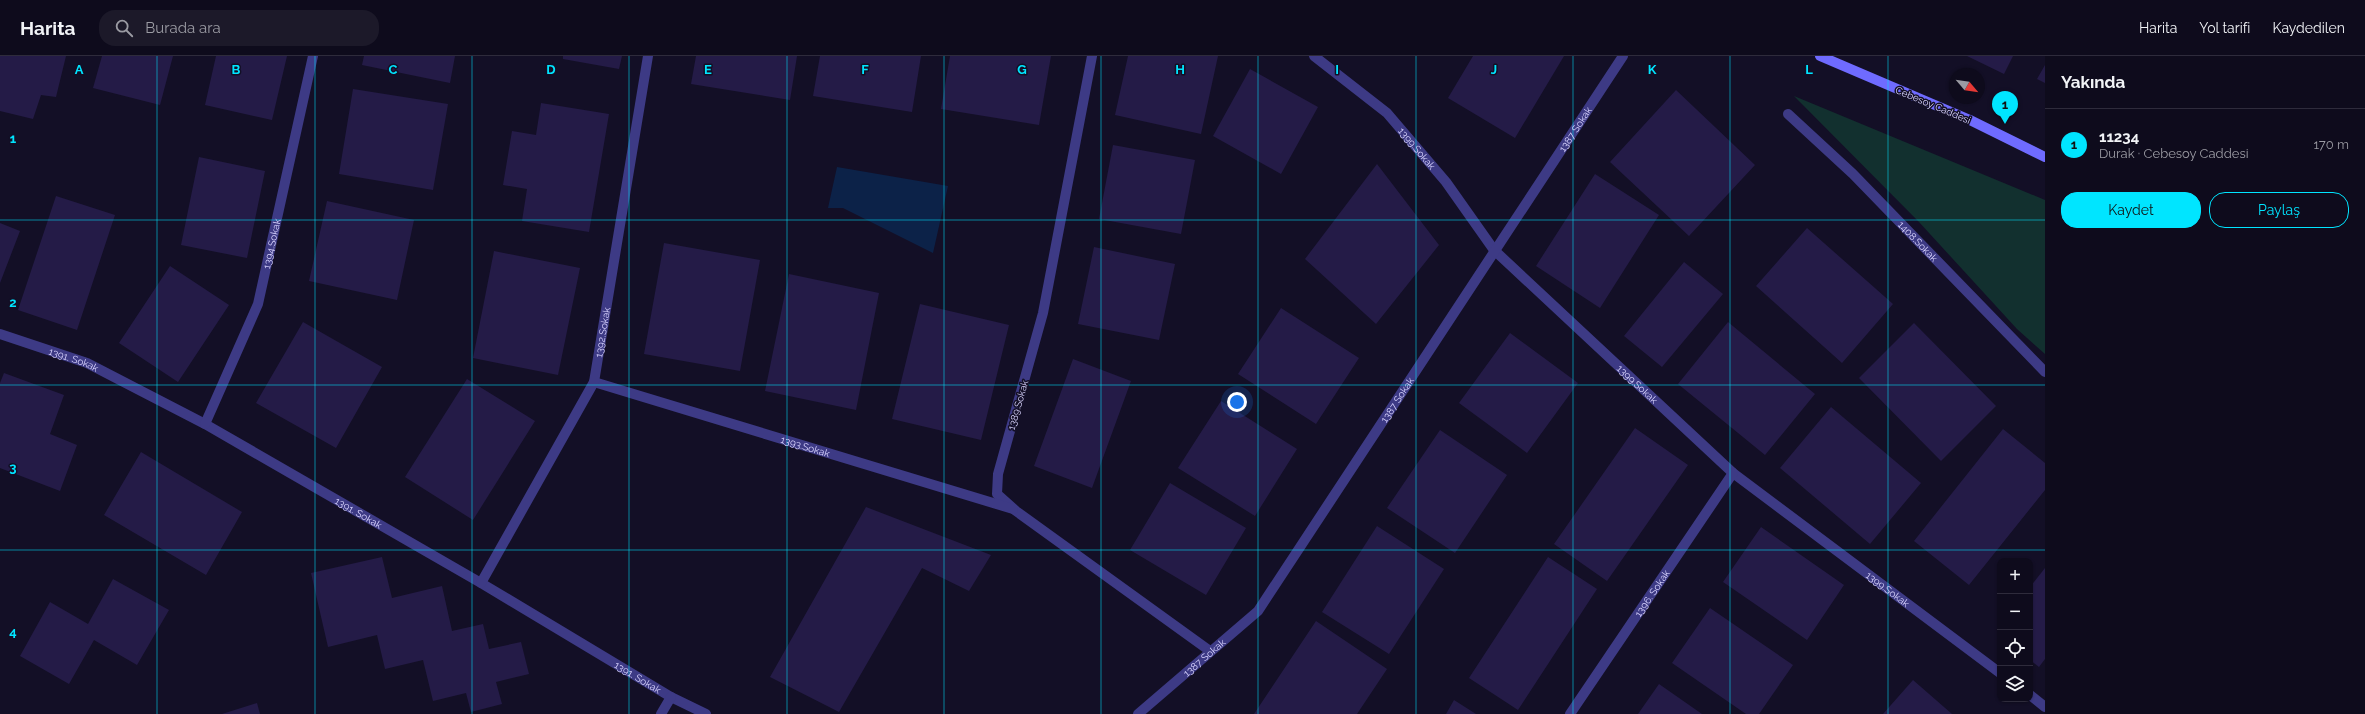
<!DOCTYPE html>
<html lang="tr">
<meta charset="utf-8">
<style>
:root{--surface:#0e0b1c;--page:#1c1929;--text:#f1f3f6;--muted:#9b9ba3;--line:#2e2b3b;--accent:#00e5ff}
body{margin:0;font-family:Raleway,sans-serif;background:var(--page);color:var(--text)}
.controls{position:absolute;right:12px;bottom:12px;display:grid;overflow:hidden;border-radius:8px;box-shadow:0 1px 3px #0004}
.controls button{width:36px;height:36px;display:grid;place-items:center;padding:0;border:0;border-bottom:1px solid var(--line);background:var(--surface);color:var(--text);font:20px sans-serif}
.compass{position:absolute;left:1949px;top:12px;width:36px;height:36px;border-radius:50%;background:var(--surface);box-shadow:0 1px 3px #0004;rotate:119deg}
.you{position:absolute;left:1237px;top:346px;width:14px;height:14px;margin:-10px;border:3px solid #fff;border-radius:50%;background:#1a73e8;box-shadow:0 0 0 6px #1a73e833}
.badge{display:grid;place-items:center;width:26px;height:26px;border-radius:50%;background:var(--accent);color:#111;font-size:13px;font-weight:700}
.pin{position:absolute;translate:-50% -33px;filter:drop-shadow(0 1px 2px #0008)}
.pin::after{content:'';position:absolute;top:21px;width:14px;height:12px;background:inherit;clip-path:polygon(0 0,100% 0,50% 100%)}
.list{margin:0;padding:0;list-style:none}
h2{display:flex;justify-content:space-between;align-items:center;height:52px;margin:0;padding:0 16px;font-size:17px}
h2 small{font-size:13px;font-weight:400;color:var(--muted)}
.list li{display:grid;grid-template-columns:26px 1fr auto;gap:12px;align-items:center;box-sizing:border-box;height:72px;padding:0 16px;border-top:1px solid var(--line)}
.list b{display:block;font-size:15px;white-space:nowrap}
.list p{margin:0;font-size:13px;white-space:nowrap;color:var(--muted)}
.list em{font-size:13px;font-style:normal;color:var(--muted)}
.actions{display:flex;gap:8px;padding:12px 16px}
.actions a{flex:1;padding:9px 0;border:1px solid var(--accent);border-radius:16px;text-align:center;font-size:14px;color:var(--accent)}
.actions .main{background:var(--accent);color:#111}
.icon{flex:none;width:22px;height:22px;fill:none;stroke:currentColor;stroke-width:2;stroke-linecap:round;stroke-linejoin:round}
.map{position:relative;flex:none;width:2045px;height:658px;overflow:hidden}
header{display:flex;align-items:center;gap:24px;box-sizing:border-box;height:56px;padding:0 20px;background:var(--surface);border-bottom:1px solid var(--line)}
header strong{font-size:19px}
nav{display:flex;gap:22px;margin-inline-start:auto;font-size:14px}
.search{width:280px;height:36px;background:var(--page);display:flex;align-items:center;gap:10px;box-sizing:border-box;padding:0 14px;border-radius:16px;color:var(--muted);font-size:15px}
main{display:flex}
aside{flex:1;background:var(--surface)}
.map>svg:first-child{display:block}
</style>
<header>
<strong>Harita</strong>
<div class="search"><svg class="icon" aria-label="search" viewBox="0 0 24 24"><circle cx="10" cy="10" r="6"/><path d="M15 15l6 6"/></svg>Burada ara</div>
<nav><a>Harita</a><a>Yol tarifi</a><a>Kaydedilen</a></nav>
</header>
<main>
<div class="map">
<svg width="2045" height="658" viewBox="0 0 2045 658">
<rect width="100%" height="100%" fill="#130f26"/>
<path fill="#12302f" d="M1794 40 2045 144V298L2017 273 1919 166Z"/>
<path fill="#0c2248" d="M837 111 948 130 933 197 843 152H828Z"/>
<path fill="#241b47" d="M0 0H66L56 41 41 39 33 63 0 55Z
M102 0H173L160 49 93 32Z
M216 0H287L272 64 205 49Z
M364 0H455L450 27 362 9Z
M563 0H622L619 13 563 3Z
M696 0H797L790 44 691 28Z
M820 0H921L912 56 813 40Z
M950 0H1051L1039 69 941 53Z
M1128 0H1218L1201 78 1115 59Z
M1473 0H1564L1515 82 1448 42Z
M1967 0H2013L2004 18Z
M2045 9V27L2037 23Z
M1250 13 1318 51 1281 118 1213 80Z
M353 33 448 48 433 134 339 118Z
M1676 34 1755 109 1689 180 1610 106Z
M541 47 609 58 589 176 522 165 527 133 503 129 512 75 536 79Z
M1113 89 1195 104 1181 178 1099 163Z
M199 101 265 115 247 202 181 189Z
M1377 108 1439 189 1376 268 1305 203Z
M1595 118 1659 159 1600 252 1536 210Z
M56 140 115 159 77 274 18 254Z
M327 145 414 164 397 244 309 225Z
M0 167 20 175 0 227Z
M1807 172 1893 248 1842 307 1756 230Z
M664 187 760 204 740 315 644 298Z
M1094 191 1175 208 1159 284 1078 268Z
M494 195 580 212 558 319 473 302Z
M1684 206 1723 238 1662 311 1624 280Z
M170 210 229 249 178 326 119 287Z
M789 218 879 237 856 354 765 335Z
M920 248 1009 269 981 384 892 363Z
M1281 252 1359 302 1316 368 1238 318Z
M303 266 382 311 336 392 256 347Z
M1728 266 1815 338 1765 399 1678 328Z
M1914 267 1996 350 1941 405 1859 322Z
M1510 277 1578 327 1527 397 1459 347Z
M1073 303 1131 325 1092 432 1034 410Z
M4 317 64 339 50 378 77 389 60 435 0 412V327Z
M467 323 535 365 473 464 405 421Z
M1221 345 1297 393 1255 460 1178 412Z
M1831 351 1921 427 1870 488 1780 412Z
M1635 372 1688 409 1607 525 1554 488Z
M2003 373 2045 407V434L1969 529 1914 485Z
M1440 374 1507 419 1455 497 1387 452Z
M141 396 242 456 206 519 104 459Z
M1170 427 1246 472 1206 539 1130 494Z
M866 451 991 499 969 535 922 512 839 656 770 621Z
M1377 470 1444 513 1389 598 1322 556Z
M1761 471 1844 529 1807 584 1723 526Z
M382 501 392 542 442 530 452 575 483 568 489 593 521 586 529 618 496 626 502 648 471 656 466 637 433 645 423 604 385 613 377 579 328 591 311 517Z
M1548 501 1597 533 1518 654 1469 622Z
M2045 512V603L2039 611 2030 604V531Z
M113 523 169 554 137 609 94 584 69 628 20 600 50 546 88 568Z
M1710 552 1793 609 1759 658H1746L1672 607Z
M1316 565 1387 613 1357 658H1254Z
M1913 624 1952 658H1883Z
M1659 628 1702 658H1638Z
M1454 644 1476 658H1446Z
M257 647 260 658H222Z"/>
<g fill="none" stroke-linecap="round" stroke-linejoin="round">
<g stroke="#3d3a85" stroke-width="10">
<path d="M1092 0 1043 257 998 418 997 438 1016 455 1210 595"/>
<path id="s1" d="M1314 0 1387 57 1446 126 1494 194 1733 417 2000 617"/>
<path id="s2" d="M1788 58 1853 118 2045 316"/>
<path id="s3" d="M0 278 87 307 205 368 481 527 671 641 706 658"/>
<path id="s4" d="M594 326 1013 453"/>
<path id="s5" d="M205 368 258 248 313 0"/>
<path id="s6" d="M481 527 594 326 648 0"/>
<path d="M2030 639 2045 651"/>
<path d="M661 658 671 641"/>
<path id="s7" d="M1138 658 1258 555 1623 0"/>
<path id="s8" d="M1570 658 1733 417"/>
</g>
<path stroke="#6f6bff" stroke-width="10" d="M1820 0 1970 64 2045 101"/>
</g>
<path fill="none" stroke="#00e5ff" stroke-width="1" stroke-opacity="0.55" d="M157 0V658M315 0V658M472 0V658M629 0V658M787 0V658M944 0V658M1101 0V658M1258 0V658M1416 0V658M1573 0V658M1730 0V658M1888 0V658M0 164H2045M0 329H2045M0 494H2045"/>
<g text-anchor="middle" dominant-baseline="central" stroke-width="3" stroke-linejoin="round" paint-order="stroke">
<g font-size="10" fill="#d9d4ff" stroke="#130f26">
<text transform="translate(1933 49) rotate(23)">Cebesoy Caddesi</text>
<text stroke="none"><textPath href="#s7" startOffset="735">1387 Sokak</textPath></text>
<text stroke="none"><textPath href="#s1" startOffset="139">1399.Sokak</textPath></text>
<text stroke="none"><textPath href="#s2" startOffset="182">1408.Sokak</textPath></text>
<text stroke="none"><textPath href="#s5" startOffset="193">1394.Sokak</textPath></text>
<text stroke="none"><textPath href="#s6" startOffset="281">1392.Sokak</textPath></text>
<text stroke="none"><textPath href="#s3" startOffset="78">1391. Sokak</textPath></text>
<text stroke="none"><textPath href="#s1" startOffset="463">1399.Sokak</textPath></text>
<text stroke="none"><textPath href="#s7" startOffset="411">1387 Sokak</textPath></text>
<text transform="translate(1018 349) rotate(-74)">1389.Sokak</text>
<text stroke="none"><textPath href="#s4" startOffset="221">1393.Sokak</textPath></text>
<text stroke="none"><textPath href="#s3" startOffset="402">1391. Sokak</textPath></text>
<text stroke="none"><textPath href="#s1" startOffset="787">1399.Sokak</textPath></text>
<text stroke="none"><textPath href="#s8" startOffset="146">1396. Sokak</textPath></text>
<text stroke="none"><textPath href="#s7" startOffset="87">1387 Sokak</textPath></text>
<text stroke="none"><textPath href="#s3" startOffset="726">1391. Sokak</textPath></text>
</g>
</g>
<g font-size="13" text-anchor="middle" font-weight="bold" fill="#00e5ff" stroke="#130f26" stroke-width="3" stroke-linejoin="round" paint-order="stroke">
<text x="79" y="18">A</text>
<text x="236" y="18">B</text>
<text x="393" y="18">C</text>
<text x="551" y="18">D</text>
<text x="708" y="18">E</text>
<text x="865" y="18">F</text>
<text x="1022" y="18">G</text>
<text x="1180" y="18">H</text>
<text x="1337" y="18">I</text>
<text x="1494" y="18">J</text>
<text x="1652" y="18">K</text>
<text x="1809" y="18">L</text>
<text x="13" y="87">1</text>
<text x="13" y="251">2</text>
<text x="13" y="416">3</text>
<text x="13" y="580">4</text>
</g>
</svg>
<div class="controls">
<button>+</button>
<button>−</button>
<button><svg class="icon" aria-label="locate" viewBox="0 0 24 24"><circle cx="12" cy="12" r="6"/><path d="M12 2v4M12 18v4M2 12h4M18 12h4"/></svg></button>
<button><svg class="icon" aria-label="layers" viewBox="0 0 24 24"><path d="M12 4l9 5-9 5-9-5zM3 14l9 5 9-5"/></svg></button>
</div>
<svg class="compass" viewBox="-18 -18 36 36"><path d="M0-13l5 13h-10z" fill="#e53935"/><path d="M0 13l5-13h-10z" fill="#9b9ba3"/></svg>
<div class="you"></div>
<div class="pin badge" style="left:2005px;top:68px">1</div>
</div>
<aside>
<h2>Yakında<small></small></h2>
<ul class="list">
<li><span class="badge">1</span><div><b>11234</b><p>Durak · Cebesoy Caddesi</p></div><em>170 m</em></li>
</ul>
<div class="actions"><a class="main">Kaydet</a><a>Paylaş</a></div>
</aside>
</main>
